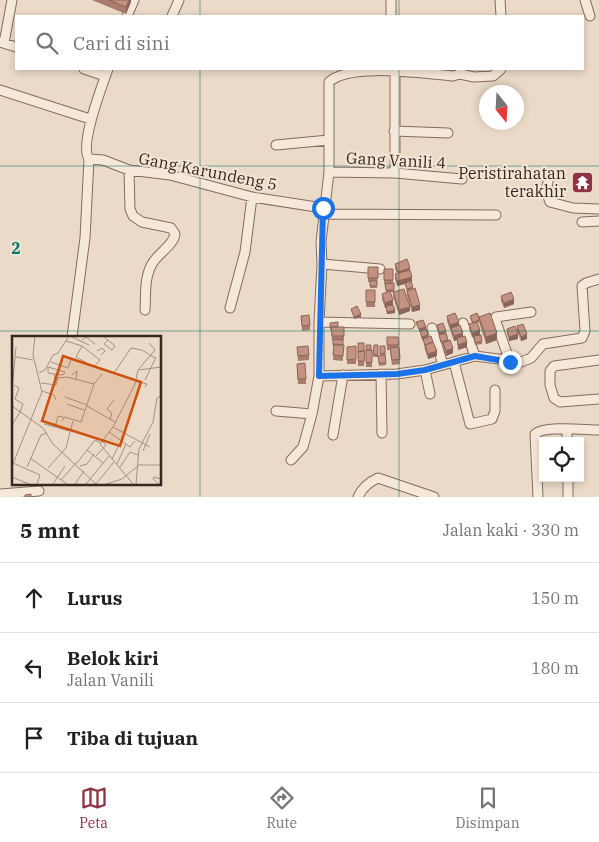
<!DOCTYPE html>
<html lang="id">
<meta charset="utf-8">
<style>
:root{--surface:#fff;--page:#f2f2f2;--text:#202124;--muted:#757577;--line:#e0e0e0;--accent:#8d3343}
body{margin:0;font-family:"IBM Plex Serif",serif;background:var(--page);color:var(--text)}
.controls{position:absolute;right:15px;bottom:15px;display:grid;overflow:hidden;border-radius:0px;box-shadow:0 2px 8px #0003}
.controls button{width:45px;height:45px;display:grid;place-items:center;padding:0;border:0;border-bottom:1px solid var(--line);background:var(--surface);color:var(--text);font:25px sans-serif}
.compass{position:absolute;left:479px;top:85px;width:45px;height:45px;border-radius:50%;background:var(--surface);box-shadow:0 2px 8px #0003;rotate:162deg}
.stop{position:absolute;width:15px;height:15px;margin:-11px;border:4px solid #1a73e8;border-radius:50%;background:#fff}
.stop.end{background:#1a73e8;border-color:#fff;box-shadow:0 1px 5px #0008}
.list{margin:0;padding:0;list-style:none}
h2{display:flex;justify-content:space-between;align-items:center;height:65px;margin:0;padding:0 20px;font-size:21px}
h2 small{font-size:16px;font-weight:400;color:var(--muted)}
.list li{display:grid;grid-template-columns:32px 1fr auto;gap:15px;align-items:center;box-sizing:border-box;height:70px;padding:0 20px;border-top:1px solid var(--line)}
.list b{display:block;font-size:19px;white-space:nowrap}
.list p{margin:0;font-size:16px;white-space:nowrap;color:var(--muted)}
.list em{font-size:16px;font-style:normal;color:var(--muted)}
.icon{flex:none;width:28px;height:28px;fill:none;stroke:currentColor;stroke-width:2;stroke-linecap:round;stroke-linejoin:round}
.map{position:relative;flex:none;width:599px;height:497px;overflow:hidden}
.search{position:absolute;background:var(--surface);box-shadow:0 2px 8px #0003;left:15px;right:15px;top:15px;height:55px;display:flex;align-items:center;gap:12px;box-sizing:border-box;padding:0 18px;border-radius:0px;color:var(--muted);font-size:19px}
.sheet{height:275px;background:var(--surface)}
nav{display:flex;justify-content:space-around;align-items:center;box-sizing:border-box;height:70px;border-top:1px solid var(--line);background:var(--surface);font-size:14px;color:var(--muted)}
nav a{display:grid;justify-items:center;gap:2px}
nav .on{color:var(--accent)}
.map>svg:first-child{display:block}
</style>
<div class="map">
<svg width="599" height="497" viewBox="0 0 599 497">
<rect width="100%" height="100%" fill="#eadac7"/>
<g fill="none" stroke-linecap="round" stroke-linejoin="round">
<defs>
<path id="minor" d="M500 0 501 16
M585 0 590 16
M127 16 134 0
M172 16 179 0
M391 16V0
M0 42 16 47
M4 43 12 0
M84 69 105 76
M460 74 474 77 493 76 501 69
M0 90 90 119
M394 131 448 133
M276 145 329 140
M89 159 103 160 129 170 170 175 252 197 323 208
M129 170 130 209 133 216 142 222 171 228 175 234C174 245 157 254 152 264 144 278 146 295 145 310
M329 172 395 173 462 179
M395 173V71
M548 182 546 191 550 202 573 208 599 209
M323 214 496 215
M582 222 599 221
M322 264 380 269
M230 308 245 252 252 197
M319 322 410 324
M463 323 475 356
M432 328 443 365
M72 337 85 238 89 159C79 145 102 86 108 69
M599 360 554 366 550 371V385L554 398 560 402 599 399
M454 362 470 424 492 419 495 411V390
M510 362 495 319 496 317 531 312
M425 370 430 394
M381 374 382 433
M319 376 397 374 425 370 475 356 521 362 531 358 543 344 582 338 585 331 582 286 586 283 599 279
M276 411 312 414
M567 430V441
M333 435 343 375
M291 460 303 447 312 414 319 376V322L322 264 321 242 329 172V82C350 62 424 74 453 76L460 74 461 69
M568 478V497
M0 494 39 491
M358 497C362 488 369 482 378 478L434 497
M538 497 535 434C545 425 585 430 599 430"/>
</defs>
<use href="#minor" stroke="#846c5e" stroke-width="11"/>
<use href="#minor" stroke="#f6e8d9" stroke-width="9"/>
</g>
<path fill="#a97d6e" d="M92 0H131V2L126 14Z
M395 264 410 272 413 289 420 310 412 312 407 295V292L405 284 397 286 395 279V274H397L395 268Z
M368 267H378L377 288H370V282H368Z
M384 269H393V283H394V292L410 311 399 315 393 297V292H390L395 313 387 314 386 308H385L382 299V294L386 293 385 284H384Z
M366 290H375V307H366Z
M501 296 514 304 504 308 501 301Z
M301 316 310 325V330L302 331Z
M447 316 459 325 467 347 458 350 457 340 454 341 451 333V330H450L447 321Z
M470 316 479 317 497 340 486 344 479 322 477 323 480 335 482 341V344L475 345 474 337H472L469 329V324L472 323 470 318Z
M416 322 426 329 428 337 437 356 428 359 425 350 423 339 422 340 420 332 416 324Z
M330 323 338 327H344V340H343V361L333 360 334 347H333V341H332L331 330H330Z
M437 325 446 333 453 353 446 356 443 348V344H441Z
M517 326 527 339 521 341 517 331Z
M507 329 518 339 509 341 507 333Z
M387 337H398L400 364 392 365 390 350H387Z
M358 343 364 351H365L364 366H358Z
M366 345 372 350V367H366Z
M374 345H378V357H373Z
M356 346V364H347V347Z
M380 346H385L386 365 379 366 378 356H380Z
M297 347 309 355V360L298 361Z
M297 369 306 379V384H298Z"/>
<path fill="#8a665a" d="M129 0H131V2L126 14V7Z
M410 268V272L398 277V272Z
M412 277V282L397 286V281Z
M514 299V304L504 308V303Z
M393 300V305L385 308V303Z
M420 305V310L412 312V307Z
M410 307V311L399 315V310Z
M395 310V313L387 314V312Z
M361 314V317L354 319V317Z
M459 322V327L450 330V325Z
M426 327V329L419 332V329Z
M480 330V335L472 337V333Z
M446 331V333L439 335V333Z
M463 333V338H457V340L454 341V336Z
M497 333V340L486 344V337Z
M518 334V339L509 341V337Z
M527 334V339L521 341V337Z
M428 335V337L422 340V337Z
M467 342V347L458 350V345Z
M453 348V353L446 356V351Z
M437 351V356L428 359V354Z"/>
<path fill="#c59180" stroke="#8a665a" d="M109 0H129L126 7Z
M407 259 410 268 398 272 395 264Z
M368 267H378V278H368Z
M384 269H393V280H384Z
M410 270 412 277 397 281 395 274Z
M370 281H377V286H370Z
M411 281 413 287 407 289 405 283Z
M394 283V290H386L385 284Z
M415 288 420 305 412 307 407 291Z
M404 289 410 307 399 310 393 292Z
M366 290H375V302H366Z
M390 291 393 300 385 303 382 294Z
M511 292 514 299 504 303 501 296Z
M393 305 395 310 387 312 386 306Z
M357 306 361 314 354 317 351 309Z
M455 313 459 322 450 325 447 316Z
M477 313 479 317V320L473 323 470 316Z
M490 313 497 333 486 337 479 317Z
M309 315 310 325 302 326 301 316Z
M423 320 426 327 419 329 416 322Z
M338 322V327H330V323Z
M477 322 480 330 472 333 469 324Z
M443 323 446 331 439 333 437 325Z
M523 324 527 334 521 337 517 326Z
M460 325 463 333 454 336 451 328Z
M515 326 518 334 509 337 507 329Z
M331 327H344V336H332Z
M426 329 428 335 422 337 420 331Z
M446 333 448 340 441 342 439 335Z
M481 335 482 341 475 343 474 336Z
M431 336 433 342 425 345 423 339Z
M465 336 467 342 458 345 457 338Z
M387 337H398L399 345H387Z
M333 339 343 340V345H333Z
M450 340 453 348 446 351 443 343Z
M433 342 437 351 428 354 425 345Z
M358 343H364V351L358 352Z
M334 344 344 345 343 356 333 355Z
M366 345H371V350H366Z
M374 345H378V355L373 354Z
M308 346 309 355 298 356 297 347Z
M356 346V359L347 360V347Z
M380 346H385V353L380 354Z
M399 347 400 359 392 360 390 348Z
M366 350H372V362L366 363Z
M358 351H365L364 361H358Z
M385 355 386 363H379L378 356Z
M305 363 306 379H298L297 364Z
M31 494V497H25V495Z"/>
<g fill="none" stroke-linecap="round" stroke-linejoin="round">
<path stroke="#1a73e8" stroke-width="6" d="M323 208 319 376 397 374 425 370 475 356 510 362"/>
</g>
<path fill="none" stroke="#0f766e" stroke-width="1" stroke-opacity="0.55" d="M200 0V16M399 0V16M200 69V497M399 69V497M0 166H599M0 331H599"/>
<defs>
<symbol id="temple-square" viewBox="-11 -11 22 22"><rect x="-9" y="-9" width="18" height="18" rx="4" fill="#8d3343" stroke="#f2e5d5"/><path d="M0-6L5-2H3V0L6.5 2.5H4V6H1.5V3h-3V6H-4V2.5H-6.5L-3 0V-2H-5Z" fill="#fff"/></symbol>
</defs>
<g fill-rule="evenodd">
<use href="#temple-square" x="570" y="170" width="25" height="25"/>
</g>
<g text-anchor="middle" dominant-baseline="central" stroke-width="4" stroke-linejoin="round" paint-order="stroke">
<g font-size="16" fill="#362720" stroke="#f2e5d5">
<text transform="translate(396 160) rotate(3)">Gang Vanili 4</text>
<text transform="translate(208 171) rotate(11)">Gang Karundeng 5</text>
</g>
<g font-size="16" fill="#362720" stroke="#f2e5d5" text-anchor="end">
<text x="566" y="173">Peristirahatan<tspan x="566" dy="18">terakhir</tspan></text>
</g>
</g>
<g transform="translate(12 336)">
<rect width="149" height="149" fill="#eadac7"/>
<path fill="none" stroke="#a29284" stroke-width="1" d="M58 0 77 9M91 0 102 9 103 10 100 14 92 8 96 4M70 4 74 1 83 8M54 5 70 10 88 24 82 31 64 21 70 10M85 15 90 12 93 15 89 19M4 21 21 24M39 26 56 32 59 23M127 34 149 31M27 37 33 34 41 19 46 17 57 0M102 37 119 12 130 14 143 22M42 38 51 39 53 36 36 31V37L42 38 43 44M60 39 65 35 64 44M133 44 144 21M124 45 135 48 133 51M29 47 44 49 46 42 55 41 82 48M2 49 7 52 3 63 11 68 8 76M0 53 4 11M30 55 42 59 44 64M53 61 75 69M55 68 72 74M0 70 31 92 41 108 84 148M75 70 103 86M98 83 100 77 95 73 102 64M50 85 52 81 69 86 82 48 90 38M32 88 57 95M0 89 8 76M43 91 46 80 51 81M101 91 138 111M97 96 118 111 123 105M75 114 91 127M131 115 138 98M84 120 94 109 90 105M18 122 55 148M100 123 109 105M1 127 28 139 25 148M65 127 83 104 89 107M105 128 114 108M126 129H149M0 130 30 56 21 19 23 0M68 130 75 128 82 118M15 131 29 99 35 97M108 131 118 116 126 119M36 132 54 112 61 85M0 141 17 148M49 144 65 126M41 148 53 130M63 148 72 135M74 148 97 120M84 148 102 126M94 148 110 143 126 130M121 148 88 108 101 91 123 48 126 34 143 14 137 7M124 148 127 113 141 86 145 62 149 60M147 148 141 143 142 141 149 143"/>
<path fill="#cd520f" fill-opacity="0.15" stroke="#cd520f" stroke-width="2.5" d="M51 20 129 46 108 110 30 85Z"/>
<rect width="149" height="149" fill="none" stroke="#362720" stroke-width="2.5"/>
</g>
<g font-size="16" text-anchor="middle" font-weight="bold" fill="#0f766e" stroke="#f2e5d5" stroke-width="4" stroke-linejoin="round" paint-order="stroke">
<text x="16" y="254">2</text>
</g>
</svg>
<div class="controls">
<button><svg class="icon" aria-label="locate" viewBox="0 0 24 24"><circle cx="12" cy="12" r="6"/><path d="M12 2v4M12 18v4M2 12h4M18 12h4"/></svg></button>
</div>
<svg class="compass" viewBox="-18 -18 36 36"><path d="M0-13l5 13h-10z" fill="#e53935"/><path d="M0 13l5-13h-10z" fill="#757577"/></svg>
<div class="stop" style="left:323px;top:208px"></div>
<div class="stop end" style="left:510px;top:362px"></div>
<div class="search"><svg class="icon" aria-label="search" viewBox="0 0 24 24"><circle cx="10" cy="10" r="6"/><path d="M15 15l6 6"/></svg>Cari di sini</div>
</div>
<section class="sheet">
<h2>5 mnt<small>Jalan kaki · 330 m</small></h2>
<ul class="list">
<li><svg class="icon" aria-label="ahead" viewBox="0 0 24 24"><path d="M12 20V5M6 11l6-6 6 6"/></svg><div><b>Lurus</b></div><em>150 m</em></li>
<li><svg class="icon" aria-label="left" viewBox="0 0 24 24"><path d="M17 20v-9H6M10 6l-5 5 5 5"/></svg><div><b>Belok kiri</b><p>Jalan Vanili</p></div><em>180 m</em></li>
<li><svg class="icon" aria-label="arrive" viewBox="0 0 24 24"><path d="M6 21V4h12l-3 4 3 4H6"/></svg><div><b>Tiba di tujuan</b></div></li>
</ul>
</section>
<nav>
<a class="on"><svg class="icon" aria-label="map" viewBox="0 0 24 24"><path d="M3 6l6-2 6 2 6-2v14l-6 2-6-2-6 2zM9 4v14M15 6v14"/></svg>Peta</a>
<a><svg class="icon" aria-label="directions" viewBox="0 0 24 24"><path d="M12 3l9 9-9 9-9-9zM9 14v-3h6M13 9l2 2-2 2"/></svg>Rute</a>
<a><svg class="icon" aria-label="saved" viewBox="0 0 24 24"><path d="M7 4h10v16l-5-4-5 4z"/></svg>Disimpan</a>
</nav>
